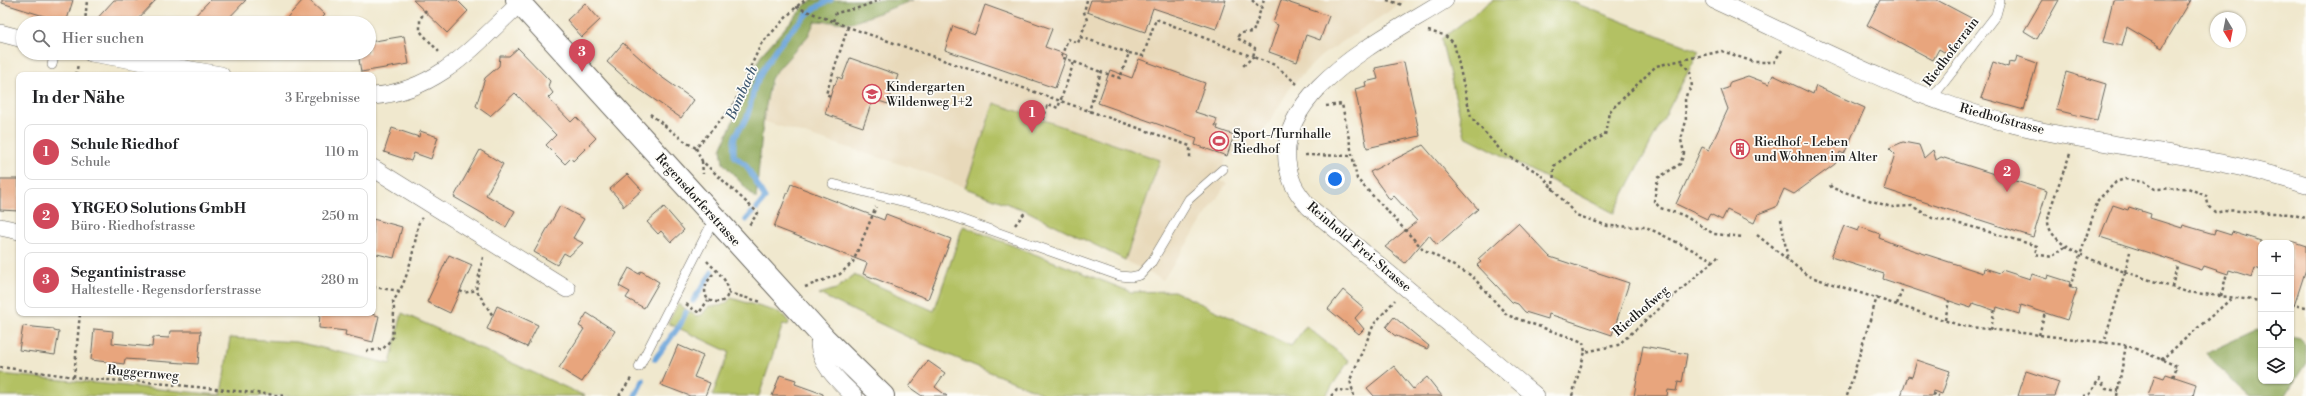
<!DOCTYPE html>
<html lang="de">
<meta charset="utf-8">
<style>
:root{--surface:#fff;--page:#f2f2f2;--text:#202124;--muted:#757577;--line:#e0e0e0;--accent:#d1495b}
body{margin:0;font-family:"Libre Bodoni",serif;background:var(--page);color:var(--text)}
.controls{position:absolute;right:12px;bottom:12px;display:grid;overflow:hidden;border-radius:8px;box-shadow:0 1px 3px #0004}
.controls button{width:36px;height:36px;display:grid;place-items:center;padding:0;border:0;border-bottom:1px solid var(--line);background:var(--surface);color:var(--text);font:20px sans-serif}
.compass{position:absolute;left:2210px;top:12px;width:36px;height:36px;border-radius:50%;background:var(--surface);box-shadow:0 1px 3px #0004;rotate:170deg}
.you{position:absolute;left:1335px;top:179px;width:14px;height:14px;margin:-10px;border:3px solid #fff;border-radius:50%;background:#1a73e8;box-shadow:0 0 0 6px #1a73e833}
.badge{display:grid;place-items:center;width:26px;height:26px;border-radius:50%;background:var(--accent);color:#fff;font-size:13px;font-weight:700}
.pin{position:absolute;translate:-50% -33px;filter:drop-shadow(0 1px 2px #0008)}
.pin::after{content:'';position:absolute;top:21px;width:14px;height:12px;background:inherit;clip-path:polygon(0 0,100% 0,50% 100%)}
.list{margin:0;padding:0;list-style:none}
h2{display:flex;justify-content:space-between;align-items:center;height:52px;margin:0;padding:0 16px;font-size:17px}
h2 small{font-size:13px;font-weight:400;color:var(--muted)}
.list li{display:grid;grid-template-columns:26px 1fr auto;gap:12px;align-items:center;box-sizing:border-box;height:56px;margin:0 8px 8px;padding:0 8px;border:1px solid var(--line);border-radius:8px}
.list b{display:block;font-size:15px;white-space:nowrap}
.list p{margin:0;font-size:13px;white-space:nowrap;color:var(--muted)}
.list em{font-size:13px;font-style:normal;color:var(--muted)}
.icon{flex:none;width:22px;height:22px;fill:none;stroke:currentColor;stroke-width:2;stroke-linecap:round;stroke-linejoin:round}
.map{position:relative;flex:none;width:2306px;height:396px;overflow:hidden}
.search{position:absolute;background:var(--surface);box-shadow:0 1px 3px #0004;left:16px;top:16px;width:360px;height:44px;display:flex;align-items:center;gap:10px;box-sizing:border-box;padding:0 14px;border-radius:22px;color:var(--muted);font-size:15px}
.panel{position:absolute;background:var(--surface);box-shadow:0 1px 3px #0004;left:16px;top:72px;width:360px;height:244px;border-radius:8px}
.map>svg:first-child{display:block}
</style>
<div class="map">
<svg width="2306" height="396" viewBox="0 0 2306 396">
<rect width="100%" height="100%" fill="#fdfcf7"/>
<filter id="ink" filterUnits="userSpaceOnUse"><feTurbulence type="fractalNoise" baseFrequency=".025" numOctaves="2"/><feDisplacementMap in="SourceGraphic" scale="8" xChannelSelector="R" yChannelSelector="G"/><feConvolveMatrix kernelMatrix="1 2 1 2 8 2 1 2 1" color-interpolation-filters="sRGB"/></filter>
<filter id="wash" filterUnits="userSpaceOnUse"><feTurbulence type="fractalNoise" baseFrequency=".012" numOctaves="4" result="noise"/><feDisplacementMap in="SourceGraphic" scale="16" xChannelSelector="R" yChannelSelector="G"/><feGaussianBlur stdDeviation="0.9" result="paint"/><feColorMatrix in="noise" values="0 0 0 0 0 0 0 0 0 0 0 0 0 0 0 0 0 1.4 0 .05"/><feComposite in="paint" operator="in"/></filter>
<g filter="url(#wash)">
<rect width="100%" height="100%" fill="#f0e8ce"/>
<path fill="#e8d9ba" d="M913 0H1406L1321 56 1292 85 1252 150 1242 156H1227L1218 180 1227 183 1163 280 1027 211 919 170 763 121 774 74 808 36 815 21 852 23Z"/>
<path fill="#b3c163" stroke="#686e40" d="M1493 0H1567L1699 51 1614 213 1465 136 1441 39Z
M994 103 1160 160 1125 260 1027 211 965 188Z
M963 226 1131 292 1174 291 1291 346 1306 326 1349 361 1325 396H1048L920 343 819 294 836 289 854 275 934 311Z
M731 298 781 313 789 322 788 325 783 324 759 396H712L729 352 668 323 678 304 696 316 702 315 709 306C719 306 724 307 731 298Z
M402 313 585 396H0V374L221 395 230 338 297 342 390 364Z"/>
<path fill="#8ea759" stroke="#55623a" d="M813 0H913L852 23 815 21 808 36 774 74 771 79 763 121 756 199 723 163 721 149 761 55 807 3Z
M2258 329 2261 330V381H2291V336L2300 338 2306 344V363L2285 396H2251L2213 363 2206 353Z"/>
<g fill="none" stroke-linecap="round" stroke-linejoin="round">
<path stroke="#6aa4da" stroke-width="5.5" d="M757 208 765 198 746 165 734 156C734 151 733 143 735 137 737 131 743 125 746 119 751 109 751 97 755 86 768 57 800 11 831 0
M746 220 752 213
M693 301 712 272
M655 359 680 325 686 312
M635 396 643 380"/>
</g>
<g id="blocks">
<path fill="#e8a57d" d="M2 0H73L66 23 2 3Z
M114 0H156L134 23H93Z
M210 0H246L224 23H188Z
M303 0H309L325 15 317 23H282Z
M413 0H457L468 11 447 33Z
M1091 0H1226L1216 29 1153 8 1145 32 1087 12Z
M1281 0 1329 16 1320 40 1306 35 1297 62 1269 52 1278 25 1273 23Z
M1880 0H1937L1973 19 1952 57 1939 49 1933 60 1867 25Z
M2042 0H2059L2037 39 2024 31Z
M2113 0H2191L2162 48 2127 27 2122 46 2103 42Z
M585 3 600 20 582 37 567 20Z
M985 5 1052 29 1045 47 1067 55 1055 88 945 50 953 26 975 34Z
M404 36 409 64 361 72 358 53H369V42Z
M623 43 660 76 694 100 681 118 633 85 607 62Z
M518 48 550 81 548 86 553 93 548 98 571 122 576 117 596 138 573 161 571 158 565 164 546 145 556 135 515 93 490 116 476 106 485 78 499 66 500 56H509Z
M2017 56 2037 63 2024 110 1981 98 1993 62 2008 67 2009 62 2015 63Z
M850 58 898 75 888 104 873 99 863 127 825 114 834 84 835 85 838 77 842 79Z
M1139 59 1205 83 1195 112 1217 119 1215 126H1218L1217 129 1234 135 1227 156 1195 145 1197 138 1098 103 1110 70 1132 78Z
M1404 62 1420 136 1367 148 1355 89 1366 86 1365 82 1378 79 1375 68Z
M2066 72 2106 84 2097 120 2056 110Z
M1773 75 1813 94 1816 86 1865 108 1844 154 1840 152 1835 164 1794 194 1784 189 1776 207 1758 214 1754 223 1727 210 1722 220 1710 214 1707 219 1676 204 1702 147 1709 150 1728 109 1721 90 1728 88 1730 82 1748 76 1769 84Z
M392 128 419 137 420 131 438 137 431 159 414 153 411 161 384 152Z
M1903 142 1919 145 1924 158 1933 150 1936 160 1941 157 2047 191 2033 237 1884 189 1895 154 1889 148Z
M1423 145 1478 209 1437 245 1429 235 1405 263 1385 247 1417 221 1394 196 1390 200 1370 172Z
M480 150 503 164 486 195 515 211 506 227 454 197Z
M627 174 642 190 623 207V204L610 189Z
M0 179H19V211L0 210Z
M791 184 884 220 886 214 951 239 928 299 863 274 867 263 774 227Z
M2113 205 2128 210 2129 207 2151 214 2150 218 2182 228 2183 225 2214 234 2215 230 2231 235 2232 232 2261 241V270L2255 268 2252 277 2229 270 2228 274 2204 266 2202 270 2100 237Z
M560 206 584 219 573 238 583 243 569 256 564 253 557 265 534 252Z
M664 207 684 230 671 242 661 231 658 234 647 222Z
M373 219 402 227 394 258 373 253Z
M1518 223 1550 257 1629 283 1612 335 1549 314 1548 319 1525 312 1518 304 1512 302 1477 265 1481 262 1478 259Z
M1844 226 1858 231 1860 227 1880 234 1879 238 1894 244 1983 273 1984 268 2000 273 2002 270 2030 279 2032 274 2047 279 2048 275 2070 282 2069 286 2077 289 2067 320 2021 305 2019 314 1997 307 1996 311 1973 303 1971 308 1883 279 1884 274 1831 257Z
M2291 241 2306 246V269L2294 306 2291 305Z
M449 255 472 265 450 313 427 302Z
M629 268 639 274 641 271 659 282 644 308 626 298 630 292 619 286Z
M1343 290 1364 308 1355 318 1364 329 1359 334 1328 309Z
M497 306 538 325 527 347 487 329Z
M320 313H367L379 316 373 342 345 335 346 331 319 328Z
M587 313 615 331 582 382 559 368 584 329 579 326Z
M1394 317 1429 346 1427 349 1394 335 1386 327Z
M23 326 54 329V331L59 332 55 355 19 350Z
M94 329 113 331 112 343 152 347 153 337 169 338 170 331H201L198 364 125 359 124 364 91 360Z
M678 345 703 356 694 377 710 383 705 396H690L661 385Z
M1643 346 1687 354 1682 383 1678 382 1676 391 1668 390 1667 396H1634Z
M1917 360 1950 371 1942 394 1933 391 1932 396H1901L1908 376 1912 377Z
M928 361 945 373 935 387 947 396H922L909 387Z
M1394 366 1413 389 1427 377 1442 396H1374L1367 388Z
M2026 371 2059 382 2054 396H2018Z
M2166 374 2196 384 2193 396H2148L2155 375 2164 378Z
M780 375 796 380 795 384 823 394V396H772Z"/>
</g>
</g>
<g filter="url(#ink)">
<use href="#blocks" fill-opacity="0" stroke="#66635a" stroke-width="1"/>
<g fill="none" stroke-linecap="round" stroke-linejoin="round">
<defs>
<path id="service" d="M52 65 55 53
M1932 98 1996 15 2000 0
M833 184 929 208 1120 276 1131 277 1140 275 1151 263 1189 199 1223 169
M639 367 709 229 716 220"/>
<path id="minor" d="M1445 0C1388 37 1256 97 1293 184 1297 193 1303 200 1309 207L1536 396
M1714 0C1815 46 1924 106 2033 129 2123 149 2218 156 2306 185
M0 33 23 39
M91 53 221 75
M373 96C438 91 475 45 520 3
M373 168 567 289
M0 227 19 231
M824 338 819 344C820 365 840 382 854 396"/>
<path id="tertiary" d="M517 0 824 338 883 396"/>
</defs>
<use href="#service" stroke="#66635a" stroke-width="10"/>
<use href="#minor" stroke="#66635a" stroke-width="18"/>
<use href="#tertiary" stroke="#66635a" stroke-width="24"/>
<path stroke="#66635a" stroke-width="2.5" stroke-dasharray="3 3" stroke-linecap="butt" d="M1087 0 1084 12 1087 20 1078 43 1068 39 1061 57 1101 72
M1252 0 1261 9
M1264 0 1253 32 1240 33 1237 38 1255 48 1253 57 1275 65 1297 84
M1387 0 1403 5
M796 7 848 27 1190 146V158
M426 10 420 19V31L439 52
M833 21 836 13 858 8 880 0
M85 23 87 0
M1428 31 1444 35 1454 43 1471 117 1504 154 1539 173 1576 215 1608 226 1646 227 1713 260
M1080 37 1129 53 1120 78 1101 72 1089 111
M1129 53 1143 56 1156 19 1253 57 1242 67
M1682 62 1690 72 1692 87 1687 93 1685 100 1686 121 1681 140 1684 153 1680 164 1658 178 1654 201 1660 208 1683 215 1714 234 1744 237
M76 75 78 64
M830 96 826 94 848 27
M1326 106 1342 104 1357 179 1423 249 1472 276 1507 315 1583 342 1585 352
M650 114 687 143 696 148 733 106 761 44 796 7 805 0
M1043 120 1048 104 1058 108 1074 62
M696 148 702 161 758 213 749 225
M2070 154C2066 165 2047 214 2048 222 2050 248 2104 264 2125 272L2104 343
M1305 155 1353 156
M702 161 703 174
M1830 185 1832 188 1891 207 1912 206 1932 218 1969 226 2037 246 2035 254 2052 257 2066 246
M1553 190 1554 166 1572 152 1605 135 1609 112 1656 66 1722 51 1754 62H1774L1782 50
M1781 219 1788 261
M1015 225 1026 211
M1757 235 1808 276 1962 326 2126 345 2177 366 2173 377
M483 257 476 290 493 316
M707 261C715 270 735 285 726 298 721 304 714 302 708 300 702 290 706 283 713 274
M2125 272 2187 292 2261 301
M2125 272 2130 252
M373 287 400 291
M805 287 840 274 853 262 876 207
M2070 287 2098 200 2116 182 2125 179 2143 182 2155 189 2188 188 2206 196 2209 207 2215 212 2224 210 2290 214 2306 218
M2172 287 2177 266
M460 291 464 293 476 290
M728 293 762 302
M2221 296 2227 273
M686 304 699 313 708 300
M1897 304 1902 290
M2291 305 2306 307
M2291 310 2292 305
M1945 320 1949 301
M1991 330 1994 311
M2039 335 2045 313
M366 351 383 349 393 337C391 322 396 317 393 301 406 285 412 258 416 237 418 229 416 225 422 218
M2161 360 2232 298
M0 367 90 379 147 382 285 396
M74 377 80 313
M1932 394 1939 396
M619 396 632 377
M1331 396 1337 390 1353 391
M1354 396 1350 380 1374 324 1395 300
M1572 396 1585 352 1618 345 1719 256
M1847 396 1877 297
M2083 396 2090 394 2099 379 2106 389 2118 391
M2117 396 2126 345"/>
<use href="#service" stroke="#fff" stroke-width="9"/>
<use href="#minor" stroke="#fff" stroke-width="17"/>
<use href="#tertiary" stroke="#fff" stroke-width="22"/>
</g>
</g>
<defs>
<symbol id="school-ring" viewBox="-11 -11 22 22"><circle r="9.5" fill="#fdfcf7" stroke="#d1495b" stroke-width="1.5"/><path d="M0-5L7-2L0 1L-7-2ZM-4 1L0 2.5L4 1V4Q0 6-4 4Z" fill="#d1495b"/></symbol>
<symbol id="stadium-ring" viewBox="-11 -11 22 22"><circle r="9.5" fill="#fdfcf7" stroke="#d1495b" stroke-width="1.5"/><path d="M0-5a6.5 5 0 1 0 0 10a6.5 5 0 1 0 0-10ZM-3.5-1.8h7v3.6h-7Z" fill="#d1495b"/></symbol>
<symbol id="building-ring" viewBox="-11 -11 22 22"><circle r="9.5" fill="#fdfcf7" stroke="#d1495b" stroke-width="1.5"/><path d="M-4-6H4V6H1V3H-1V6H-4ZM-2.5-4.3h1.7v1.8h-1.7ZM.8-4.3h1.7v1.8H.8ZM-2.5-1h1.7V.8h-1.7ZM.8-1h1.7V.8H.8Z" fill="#d1495b"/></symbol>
</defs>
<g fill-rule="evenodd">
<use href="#school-ring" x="861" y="83" width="22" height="22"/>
<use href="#stadium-ring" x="1208" y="130" width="22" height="22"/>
<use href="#building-ring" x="1729" y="138" width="22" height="22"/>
</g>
<g text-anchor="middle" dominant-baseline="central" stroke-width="3.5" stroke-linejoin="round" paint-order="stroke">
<g font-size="13" fill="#1c1c1c" stroke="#fdfcf7">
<text transform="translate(1951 52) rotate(-53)">Riedhoferrain</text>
<text transform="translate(2002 119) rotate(15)">Riedhofstrasse</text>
<text transform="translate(698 200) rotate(48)">Regensdorferstrasse</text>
<text transform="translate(1359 247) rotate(40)">Reinhold-Frei-Strasse</text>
<text transform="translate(1641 311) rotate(-41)">Riedhofweg</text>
<text transform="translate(143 373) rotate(5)">Ruggernweg</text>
</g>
<g font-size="13" fill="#1c1c1c" stroke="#fdfcf7" text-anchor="start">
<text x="886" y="87">Kindergarten<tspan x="886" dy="15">Wildenweg 1+2</tspan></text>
<text x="1233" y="134">Sport-/Turnhalle<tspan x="1233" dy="15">Riedhof</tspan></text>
<text x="1754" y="142">Riedhof - Leben<tspan x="1754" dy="15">und Wohnen im Alter</tspan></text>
</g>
<g font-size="14" font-style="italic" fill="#3f5971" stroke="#fdfcf7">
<text transform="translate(742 93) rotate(-66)">Bombach</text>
</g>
</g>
</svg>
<div class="controls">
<button>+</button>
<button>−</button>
<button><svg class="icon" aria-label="locate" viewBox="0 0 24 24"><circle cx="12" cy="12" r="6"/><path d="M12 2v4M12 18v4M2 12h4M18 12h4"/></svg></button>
<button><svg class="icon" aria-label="layers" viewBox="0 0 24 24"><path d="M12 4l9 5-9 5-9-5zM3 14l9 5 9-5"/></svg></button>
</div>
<svg class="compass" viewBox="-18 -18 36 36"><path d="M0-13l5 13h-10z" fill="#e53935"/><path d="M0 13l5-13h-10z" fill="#757577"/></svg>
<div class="you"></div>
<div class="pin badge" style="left:1032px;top:133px">1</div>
<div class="pin badge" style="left:2007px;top:192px">2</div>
<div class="pin badge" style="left:582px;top:72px">3</div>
<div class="search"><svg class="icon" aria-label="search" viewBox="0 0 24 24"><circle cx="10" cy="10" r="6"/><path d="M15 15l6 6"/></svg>Hier suchen</div>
<section class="panel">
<h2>In der Nähe<small>3 Ergebnisse</small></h2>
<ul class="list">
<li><span class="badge">1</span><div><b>Schule Riedhof</b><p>Schule</p></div><em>110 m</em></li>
<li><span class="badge">2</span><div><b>YRGEO Solutions GmbH</b><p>Büro · Riedhofstrasse</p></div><em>250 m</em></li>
<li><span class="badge">3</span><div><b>Segantinistrasse</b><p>Haltestelle · Regensdorferstrasse</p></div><em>280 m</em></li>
</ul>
</section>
</div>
